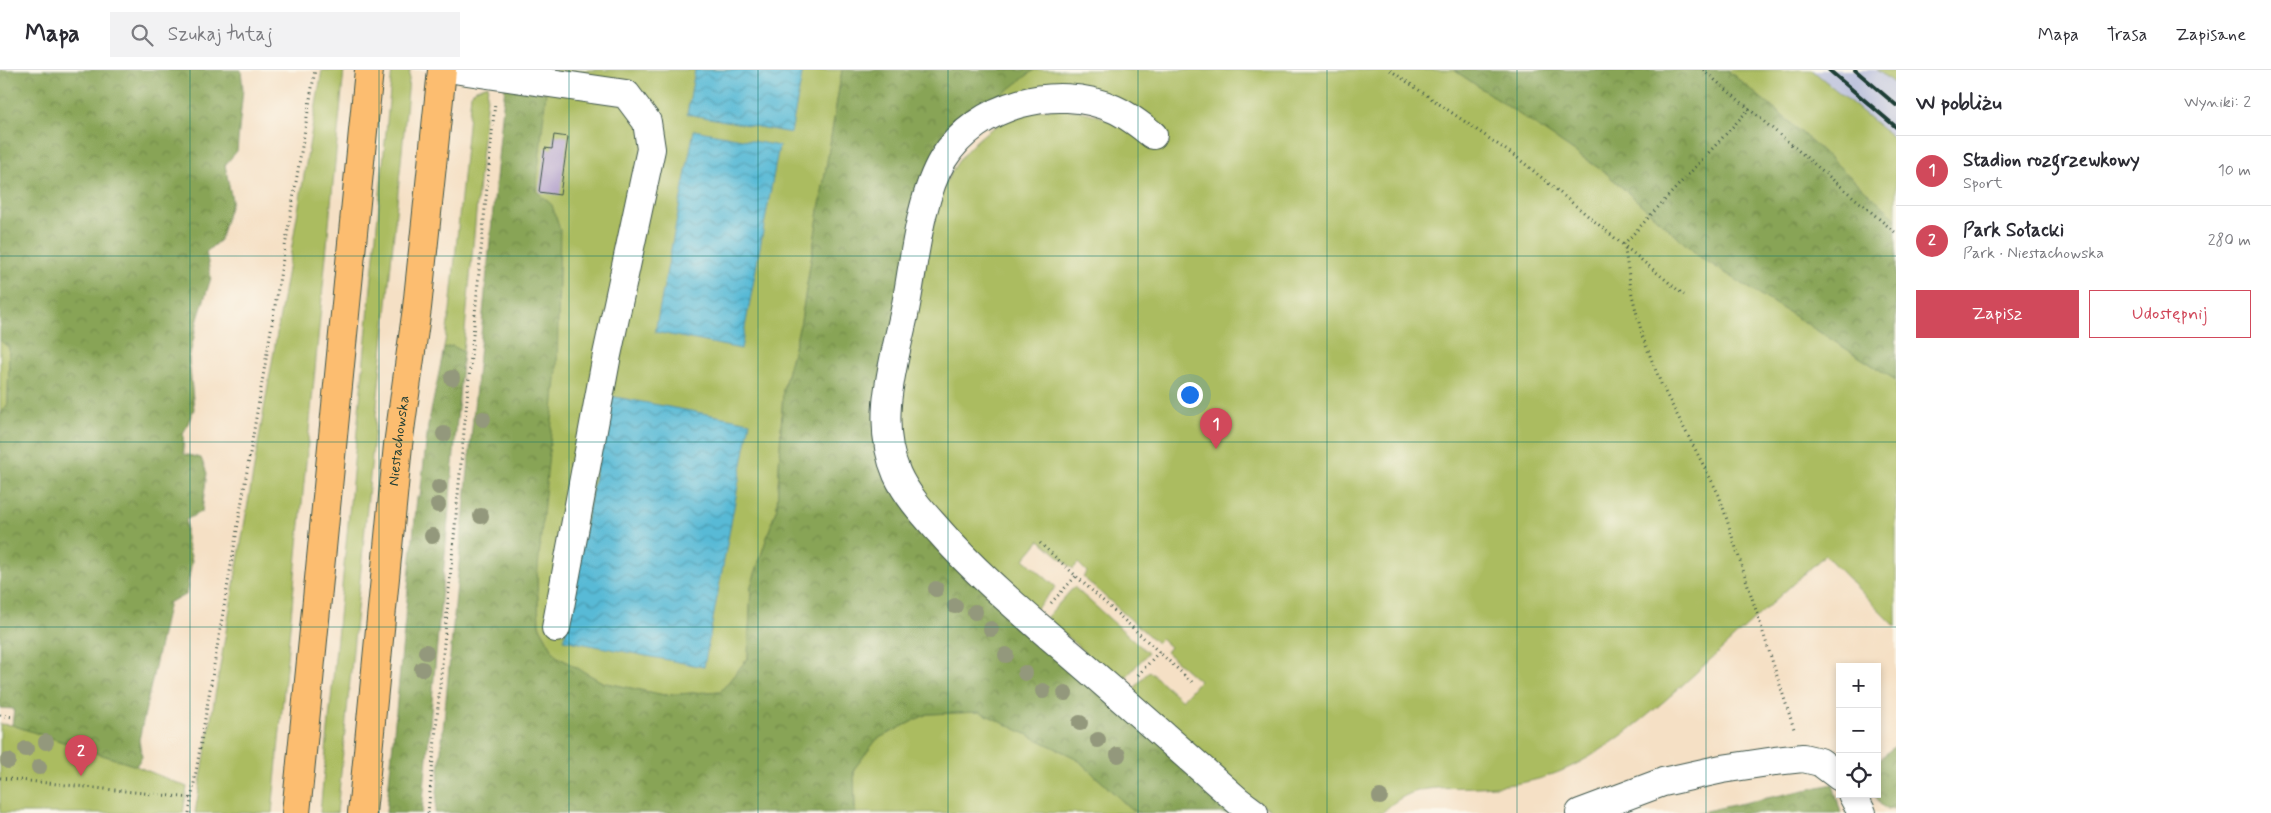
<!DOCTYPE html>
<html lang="pl">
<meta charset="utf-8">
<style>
:root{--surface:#fff;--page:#f2f2f3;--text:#2b2b33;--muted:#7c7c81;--line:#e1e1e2;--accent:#d1495b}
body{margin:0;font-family:Mynerve,sans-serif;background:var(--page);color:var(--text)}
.controls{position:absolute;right:15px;bottom:15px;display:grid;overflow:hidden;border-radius:0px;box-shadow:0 2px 8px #0003}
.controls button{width:45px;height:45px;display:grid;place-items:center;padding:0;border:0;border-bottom:1px solid var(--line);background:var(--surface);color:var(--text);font:25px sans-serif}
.you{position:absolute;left:1189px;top:324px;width:18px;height:18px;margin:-12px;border:4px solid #fff;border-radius:50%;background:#1a73e8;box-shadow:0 0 0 8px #1a73e833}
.badge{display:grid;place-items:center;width:32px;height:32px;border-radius:50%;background:var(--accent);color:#fff;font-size:16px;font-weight:700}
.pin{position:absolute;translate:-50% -41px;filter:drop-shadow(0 1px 2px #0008)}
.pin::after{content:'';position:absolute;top:26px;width:18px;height:15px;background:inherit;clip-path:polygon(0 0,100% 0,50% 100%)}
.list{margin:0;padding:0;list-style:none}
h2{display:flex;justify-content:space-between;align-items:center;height:65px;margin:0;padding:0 20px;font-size:21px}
h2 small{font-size:16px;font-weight:400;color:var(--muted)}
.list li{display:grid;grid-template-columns:32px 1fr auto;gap:15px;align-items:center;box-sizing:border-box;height:70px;padding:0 20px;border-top:1px solid var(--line)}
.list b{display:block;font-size:19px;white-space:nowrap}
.list p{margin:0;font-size:16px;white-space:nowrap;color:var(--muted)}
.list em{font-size:16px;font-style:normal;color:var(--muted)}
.actions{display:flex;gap:10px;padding:15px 20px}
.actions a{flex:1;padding:11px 0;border:1px solid var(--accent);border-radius:0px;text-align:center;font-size:18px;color:var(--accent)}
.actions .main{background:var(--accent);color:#fff}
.icon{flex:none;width:28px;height:28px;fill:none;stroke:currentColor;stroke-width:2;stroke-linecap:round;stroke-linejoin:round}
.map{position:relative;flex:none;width:1896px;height:743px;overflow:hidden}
header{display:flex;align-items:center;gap:30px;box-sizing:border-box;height:70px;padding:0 25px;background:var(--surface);border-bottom:1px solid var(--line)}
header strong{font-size:24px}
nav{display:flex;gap:28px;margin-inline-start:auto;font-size:18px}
.search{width:350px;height:45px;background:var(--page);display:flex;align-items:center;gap:12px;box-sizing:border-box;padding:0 18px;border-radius:0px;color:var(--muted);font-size:19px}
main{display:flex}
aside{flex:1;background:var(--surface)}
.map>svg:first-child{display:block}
</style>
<header>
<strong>Mapa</strong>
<div class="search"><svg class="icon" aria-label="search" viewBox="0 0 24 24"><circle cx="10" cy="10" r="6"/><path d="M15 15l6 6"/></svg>Szukaj tutaj</div>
<nav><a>Mapa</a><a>Trasa</a><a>Zapisane</a></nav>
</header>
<main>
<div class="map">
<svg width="1896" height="743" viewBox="0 0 1896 743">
<defs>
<pattern id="forest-crowns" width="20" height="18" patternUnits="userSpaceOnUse" patternTransform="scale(1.25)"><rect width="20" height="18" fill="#88a456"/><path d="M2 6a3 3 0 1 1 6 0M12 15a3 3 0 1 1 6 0" fill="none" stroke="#6f8748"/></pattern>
<pattern id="water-waves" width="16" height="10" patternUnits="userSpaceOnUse" patternTransform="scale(1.25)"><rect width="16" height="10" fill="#58bad6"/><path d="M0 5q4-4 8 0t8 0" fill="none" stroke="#4898ae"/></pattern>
</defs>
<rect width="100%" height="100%" fill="#fbf7ec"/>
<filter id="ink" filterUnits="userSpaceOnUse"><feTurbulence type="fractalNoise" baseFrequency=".02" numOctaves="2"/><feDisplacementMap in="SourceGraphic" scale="10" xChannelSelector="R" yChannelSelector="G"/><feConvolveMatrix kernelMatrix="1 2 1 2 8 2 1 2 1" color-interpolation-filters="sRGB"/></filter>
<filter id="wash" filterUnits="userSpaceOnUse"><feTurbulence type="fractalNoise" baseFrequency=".0096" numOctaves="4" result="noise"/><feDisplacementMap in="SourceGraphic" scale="20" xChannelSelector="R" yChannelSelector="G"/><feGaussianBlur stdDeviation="1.12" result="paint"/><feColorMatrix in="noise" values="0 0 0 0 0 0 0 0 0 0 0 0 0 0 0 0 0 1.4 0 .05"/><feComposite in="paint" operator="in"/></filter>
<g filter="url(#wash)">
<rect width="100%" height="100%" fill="#f5e0c5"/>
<path fill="#bec3dd" d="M1812 0H1877L1896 15V70Z"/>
<path fill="#abbc60" stroke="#657c4a" d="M322 0H344L272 743H195Z
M392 0H410L337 743H320Z
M557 0H842L801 251 783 320 777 437 751 516 748 588 721 621 664 625 602 612 556 586 539 555 537 508 536 121 547 3Z
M1034 0H1454L1606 103 1700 187 1896 310V557L1825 485C1786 520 1748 555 1710 590 1665 631 1606 687 1548 706 1525 714 1501 716 1477 717 1438 719 1413 712 1382 743H1277L1250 727 1130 623 1149 601 1182 630 1199 611 1166 582 1170 577 1161 569 1157 573 1083 507 1087 502 1078 493 1073 499 1040 470 1024 489 1056 517 1036 539C996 505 915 433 902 382 898 366 898 349 898 333L937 133C970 38 1067 9 1146 73L1160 58C1106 12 1048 6 985 37Z
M1727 0H1812L1896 70V148L1785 48Z
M1877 0H1896V15Z
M488 15 463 282 453 276 444 278 450 240 471 24 476 19Z
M0 270 9 277 8 334 0 345Z
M1074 517 1148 583 1120 614 1046 548Z
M981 642 1076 688 1131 739 1140 743H855L854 699 877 669 927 644Z
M0 654 12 655 136 696 187 717 183 743H0Z"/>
<path fill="url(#forest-crowns)" stroke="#547045" d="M0 0H241L243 19 237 81 225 95 232 130 220 170 206 182 211 208 198 249 189 289 194 339 183 365 184 384 201 388 207 403 202 441 186 450V470L192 490 186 525 169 532 139 670 142 687 136 696 12 655 14 639 0 638V345L8 334 9 278 0 270Z
M842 0H1034L955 61 880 386 1236 743H1140L1131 739 1076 688 980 642 927 644 877 669 854 699 855 743H435L505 15 546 22 536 121 552 135 560 160 557 299 537 508 539 555 556 586 602 612 664 625 721 621 748 588 751 516 777 437 783 320 801 251Z
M1454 0H1727L1785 48 1896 148V310L1700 187 1606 103Z
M453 276 463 282 422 743H386L417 427H420L428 356 444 278Z
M1896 675V738L1887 740 1880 734 1874 724H1877V691Z
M1833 714 1841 743H1696Z"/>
<path fill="url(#water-waves)" stroke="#3c7c85" d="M695 0H803L791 63 687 44Z
M694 60 779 76 741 279 655 262Z
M610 326 750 352 704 597 564 570Z"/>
<g id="blocks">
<path fill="#b09fca" d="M554 65 568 67 560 125 539 122 545 78 552 79Z"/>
</g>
</g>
<g filter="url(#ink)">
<use href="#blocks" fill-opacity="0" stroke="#3f554a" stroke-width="1"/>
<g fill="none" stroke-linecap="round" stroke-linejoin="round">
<defs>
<path id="minor" d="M460 0 626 24 647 52 651 79 607 285 556 558
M1153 65C1140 55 1128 45 1114 39 1056 13 977 34 943 89 919 129 914 194 905 240 894 293 874 351 897 404 907 426 924 444 940 462 975 502 1014 535 1054 570 1116 623 1177 677 1238 731L1254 743
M1852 724 1862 743
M1580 743 1663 712 1722 699 1775 691 1803 688 1820 692 1840 707"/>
<g id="major">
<path d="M296 743 369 0"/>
<path id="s1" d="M362 743 398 375 417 238 442 0"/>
</g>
</defs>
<use href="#minor" stroke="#3f554a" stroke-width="30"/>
<use href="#major" stroke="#3f554a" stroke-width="30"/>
<path stroke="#3f554a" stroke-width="3" stroke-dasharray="1 4" stroke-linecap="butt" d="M1390 0 1519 89 1684 225
M1703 0 1896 163
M1750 38 1624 174 1632 225 1643 268 1662 316 1719 425 1795 662
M1040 473 1194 614
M1051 533 1076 506
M1138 605 1159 582
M0 645 13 647
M0 708 191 728
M189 743 315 0
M428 743 495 32"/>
<use href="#minor" stroke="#fff" stroke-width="28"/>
<use href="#major" stroke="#fcbd6f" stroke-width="28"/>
<path stroke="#1f3d34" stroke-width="4" d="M1829 0 1896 57
M1855 0 1896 35"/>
</g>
<g fill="#93987b">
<circle cx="452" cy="308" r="8"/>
<circle cx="483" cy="349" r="8"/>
<circle cx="444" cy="364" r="8"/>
<circle cx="439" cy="417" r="8"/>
<circle cx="438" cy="435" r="8"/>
<circle cx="481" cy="446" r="8"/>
<circle cx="432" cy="466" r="8"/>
<circle cx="936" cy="519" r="8"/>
<circle cx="955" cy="536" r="8"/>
<circle cx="975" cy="542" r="8"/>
<circle cx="991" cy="559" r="8"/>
<circle cx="426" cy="582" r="8"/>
<circle cx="1006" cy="585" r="8"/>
<circle cx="422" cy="599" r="8"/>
<circle cx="1025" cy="603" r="8"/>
<circle cx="1043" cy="621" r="8"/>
<circle cx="1065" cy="623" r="8"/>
<circle cx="1080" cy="653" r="8"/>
<circle cx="1098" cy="670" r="8"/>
<circle cx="46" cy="672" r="8"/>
<circle cx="26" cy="679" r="8"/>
<circle cx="1118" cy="685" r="8"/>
<circle cx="8" cy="691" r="8"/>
<circle cx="39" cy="697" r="8"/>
<circle cx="1380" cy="727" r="8"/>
</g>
</g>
<path fill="none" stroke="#0f766e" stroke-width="1" stroke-opacity="0.55" d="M190 0V743M379 0V743M569 0V743M758 0V743M948 0V743M1138 0V743M1327 0V743M1517 0V743M1706 0V743M0 186H1896M0 372H1896M0 557H1896"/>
<g text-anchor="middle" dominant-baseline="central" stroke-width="5" stroke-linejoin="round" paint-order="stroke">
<g font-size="15" fill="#1f3d34" stroke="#fbf7ec">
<text stroke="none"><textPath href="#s1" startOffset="374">Niestachowska</textPath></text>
</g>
</g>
</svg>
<div class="controls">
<button>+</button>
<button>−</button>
<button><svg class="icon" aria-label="locate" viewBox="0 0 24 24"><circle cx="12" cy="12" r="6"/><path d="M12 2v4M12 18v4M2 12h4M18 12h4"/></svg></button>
</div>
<div class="you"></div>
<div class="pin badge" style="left:1216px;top:379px">1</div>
<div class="pin badge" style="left:81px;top:706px">2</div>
</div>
<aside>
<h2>W pobliżu<small>Wyniki: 2</small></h2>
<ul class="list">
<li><span class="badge">1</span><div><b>Stadion rozgrzewkowy</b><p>Sport</p></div><em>10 m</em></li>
<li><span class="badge">2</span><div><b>Park Sołacki</b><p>Park · Niestachowska</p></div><em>280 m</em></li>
</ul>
<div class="actions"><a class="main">Zapisz</a><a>Udostępnij</a></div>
</aside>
</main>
